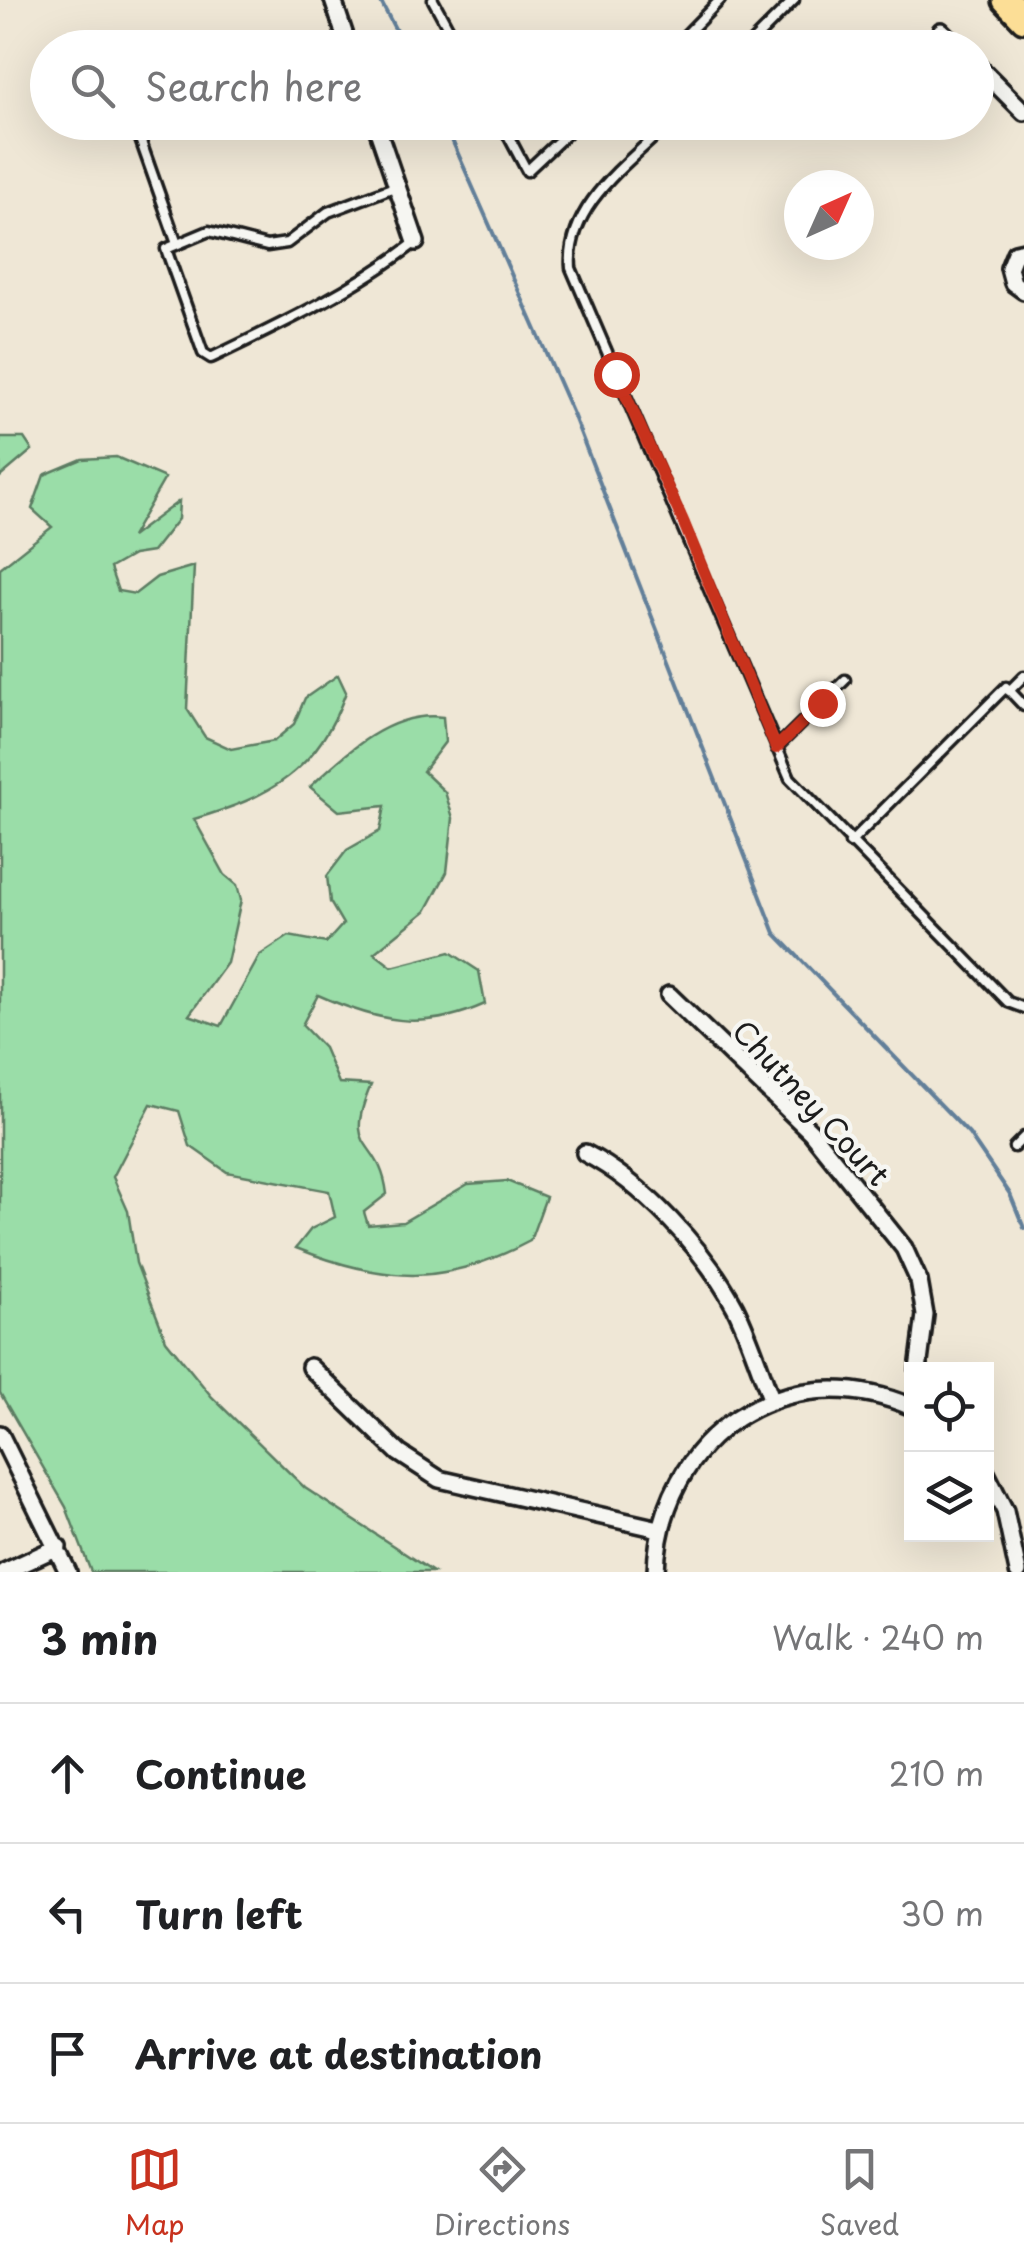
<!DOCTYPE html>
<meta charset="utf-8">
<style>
:root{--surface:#fff;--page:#f6f6f6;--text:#202124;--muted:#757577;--line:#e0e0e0;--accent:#c8321e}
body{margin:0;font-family:"Playpen Sans",sans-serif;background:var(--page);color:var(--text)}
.controls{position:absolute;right:30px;bottom:30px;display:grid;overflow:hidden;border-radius:0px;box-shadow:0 10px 40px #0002}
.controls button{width:90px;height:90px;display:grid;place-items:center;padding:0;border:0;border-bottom:2px solid var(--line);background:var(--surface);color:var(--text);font:50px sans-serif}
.compass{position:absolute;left:784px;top:170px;width:90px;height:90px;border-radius:50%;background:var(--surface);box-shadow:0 10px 40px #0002;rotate:45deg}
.stop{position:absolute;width:30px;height:30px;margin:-22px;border:8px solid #c8321e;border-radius:50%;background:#fff}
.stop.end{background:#c8321e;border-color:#fff;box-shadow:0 2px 10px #0008}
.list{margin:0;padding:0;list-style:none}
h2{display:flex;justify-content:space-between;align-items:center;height:130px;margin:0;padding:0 40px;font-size:42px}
h2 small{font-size:32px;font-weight:400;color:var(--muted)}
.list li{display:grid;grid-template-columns:65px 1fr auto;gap:30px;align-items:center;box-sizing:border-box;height:140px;padding:0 40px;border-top:2px solid var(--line)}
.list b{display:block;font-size:38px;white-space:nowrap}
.list em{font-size:32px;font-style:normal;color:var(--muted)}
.icon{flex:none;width:55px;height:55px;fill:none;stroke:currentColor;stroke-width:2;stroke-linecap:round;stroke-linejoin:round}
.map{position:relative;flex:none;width:1024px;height:1572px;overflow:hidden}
.search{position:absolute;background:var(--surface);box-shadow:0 10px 40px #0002;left:30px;right:30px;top:30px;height:110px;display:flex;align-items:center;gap:25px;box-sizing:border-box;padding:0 35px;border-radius:55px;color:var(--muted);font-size:38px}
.sheet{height:550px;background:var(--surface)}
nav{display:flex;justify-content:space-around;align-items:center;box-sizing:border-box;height:140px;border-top:2px solid var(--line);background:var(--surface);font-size:28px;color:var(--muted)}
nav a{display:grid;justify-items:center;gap:5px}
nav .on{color:var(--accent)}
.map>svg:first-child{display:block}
</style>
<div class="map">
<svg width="1024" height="1572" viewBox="0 0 1024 1572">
<rect width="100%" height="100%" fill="#efe7d6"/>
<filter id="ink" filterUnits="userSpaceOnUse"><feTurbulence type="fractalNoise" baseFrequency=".01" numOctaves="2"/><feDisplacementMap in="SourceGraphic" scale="20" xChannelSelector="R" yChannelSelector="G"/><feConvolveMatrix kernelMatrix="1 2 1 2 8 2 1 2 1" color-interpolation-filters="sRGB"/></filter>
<g filter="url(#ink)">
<path fill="#9adda8" stroke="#5b7c62" stroke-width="2.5" d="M0 438H24L32 450 0 477Z
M116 457 165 478 131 537 179 501 178 519 152 552 133 555 110 568 118 591 135 594 157 577 194 566 187 709 205 737 231 749 274 741 294 724 305 698 338 675 346 692C318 771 270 797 194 819L225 875 237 885 241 900 227 963 189 1015 221 1026 260 955 289 936 326 943 343 924 330 902 327 876 347 850 380 831 385 806 339 811 310 787C346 752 392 710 443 717L445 742 423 771 445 792 453 818 447 872 426 911 374 953 392 967 450 952 479 971 485 1004C423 1032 379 1022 318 995L302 1025 324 1048 339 1083 371 1085C341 1155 380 1135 387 1194L364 1212 368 1225 403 1222 468 1184 507 1181 546 1197 530 1241C445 1287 384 1283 296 1248L311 1229 335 1217 329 1191 227 1172 190 1146 179 1111 151 1104 113 1177 128 1211 136 1263 166 1340 212 1397 305 1488 433 1572H91L66 1507 0 1393V568L52 527 32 509 44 475 82 459Z"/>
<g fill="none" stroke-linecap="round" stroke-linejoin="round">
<path stroke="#627f99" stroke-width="4" d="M380 0 405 48
M444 122 573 414 775 933 969 1134 1010 1194 1024 1228"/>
<defs>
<path id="lane" d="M433 0 459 48
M673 48 720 0
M746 48 794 0
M134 122 177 244
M501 122 527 171 579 122
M670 122C629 163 566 205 571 268L790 778 1008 1002 1024 1008
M397 186 328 212 287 243 267 246 209 231 166 249 203 353 211 358C282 324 354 290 416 242
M1009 691 1024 676
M776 748 845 680
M850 843 1006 687 1024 706
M1014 1147 1024 1137"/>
<path id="street" d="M333 0 349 48
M941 31 958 48
M976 64 1024 112
M375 122 416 242
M1024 251 1015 253 1009 268 1013 283 1024 291
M669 995 811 1132 904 1248 919 1281 925 1315 918 1370
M585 1153C643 1183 704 1249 735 1307 750 1337 760 1370 772 1401
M310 1367 399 1453 439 1479 659 1529
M0 1434 68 1572
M986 1473 1005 1511 1018 1572
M4 1572 58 1547
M656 1572C659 1436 785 1352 912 1407"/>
<path id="primary" d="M1006 0 1024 19"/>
</defs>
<use href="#lane" stroke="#1c1c1c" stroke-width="15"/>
<use href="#street" stroke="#1c1c1c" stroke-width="22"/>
<use href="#primary" stroke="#1c1c1c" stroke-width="32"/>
<use href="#lane" stroke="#f6f6f2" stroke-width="8"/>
<use href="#street" stroke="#f6f6f2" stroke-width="15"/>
<use href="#primary" stroke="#fcde96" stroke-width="25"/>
</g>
</g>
<g fill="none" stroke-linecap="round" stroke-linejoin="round" filter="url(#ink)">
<path stroke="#c8321e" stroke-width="12" d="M616 374 683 521 776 748 822 703"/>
</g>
<g text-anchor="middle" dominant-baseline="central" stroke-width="9" stroke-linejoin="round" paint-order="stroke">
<g font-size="30" fill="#1c1c1c" stroke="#f6f6f2">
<text transform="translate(812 1102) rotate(47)">Chutney Court</text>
</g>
</g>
</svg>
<div class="controls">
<button><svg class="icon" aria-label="locate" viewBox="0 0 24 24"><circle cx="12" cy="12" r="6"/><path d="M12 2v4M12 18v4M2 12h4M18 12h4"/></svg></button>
<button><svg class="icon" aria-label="layers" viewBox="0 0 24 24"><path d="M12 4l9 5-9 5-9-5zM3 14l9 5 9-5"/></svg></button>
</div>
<svg class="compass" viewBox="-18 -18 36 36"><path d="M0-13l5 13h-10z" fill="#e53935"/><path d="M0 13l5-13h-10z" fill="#757577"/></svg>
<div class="stop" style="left:616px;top:374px"></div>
<div class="stop end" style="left:822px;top:703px"></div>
<div class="search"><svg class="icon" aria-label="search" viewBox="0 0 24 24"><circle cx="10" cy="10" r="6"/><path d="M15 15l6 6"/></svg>Search here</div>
</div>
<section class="sheet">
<h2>3 min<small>Walk · 240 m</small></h2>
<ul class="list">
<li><svg class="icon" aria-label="ahead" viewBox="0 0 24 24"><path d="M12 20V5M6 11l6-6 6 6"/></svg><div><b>Continue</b></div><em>210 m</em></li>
<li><svg class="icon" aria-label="left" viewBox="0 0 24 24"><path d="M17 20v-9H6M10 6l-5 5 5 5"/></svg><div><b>Turn left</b></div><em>30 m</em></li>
<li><svg class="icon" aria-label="arrive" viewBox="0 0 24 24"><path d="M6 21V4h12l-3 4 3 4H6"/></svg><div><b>Arrive at destination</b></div></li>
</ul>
</section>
<nav>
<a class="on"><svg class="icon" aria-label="map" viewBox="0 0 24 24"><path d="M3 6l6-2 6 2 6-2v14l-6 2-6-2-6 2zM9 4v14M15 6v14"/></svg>Map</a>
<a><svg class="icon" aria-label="directions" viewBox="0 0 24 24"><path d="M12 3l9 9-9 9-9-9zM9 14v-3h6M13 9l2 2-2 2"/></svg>Directions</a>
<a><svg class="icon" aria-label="saved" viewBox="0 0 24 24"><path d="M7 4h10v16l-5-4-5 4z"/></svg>Saved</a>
</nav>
